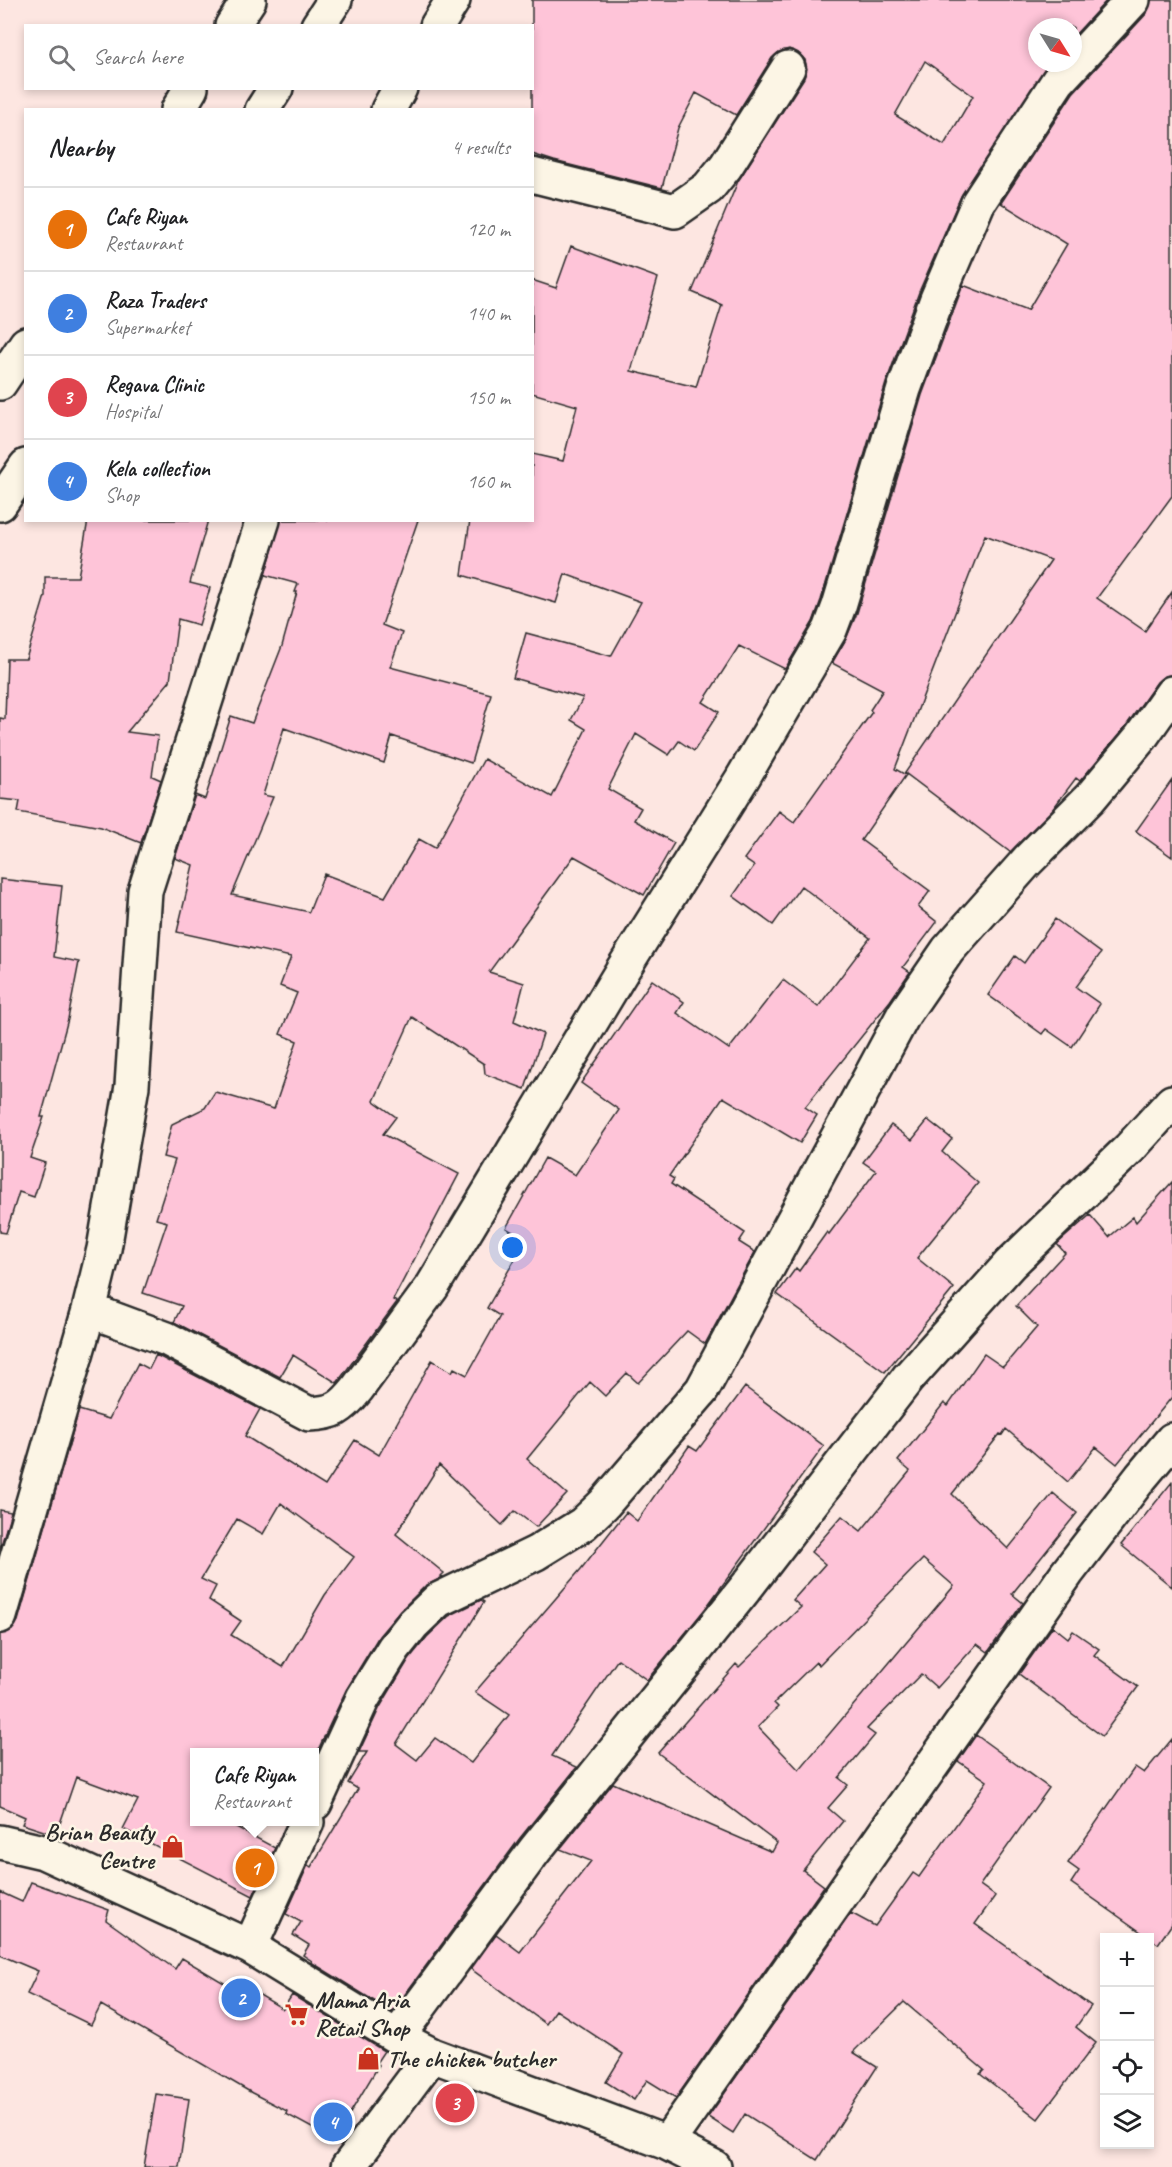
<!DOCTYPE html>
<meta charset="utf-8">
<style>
:root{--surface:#fff;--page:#f2f2f2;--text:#202124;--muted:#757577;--line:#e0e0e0;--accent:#0b8043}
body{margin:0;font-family:Caveat,sans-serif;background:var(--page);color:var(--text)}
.controls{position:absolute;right:18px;bottom:18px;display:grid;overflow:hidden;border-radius:0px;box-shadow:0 3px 9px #0003}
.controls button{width:54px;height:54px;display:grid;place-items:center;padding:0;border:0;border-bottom:2px solid var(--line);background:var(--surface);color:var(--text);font:30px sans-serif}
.compass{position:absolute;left:1028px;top:18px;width:54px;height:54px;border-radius:50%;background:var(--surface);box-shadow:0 3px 9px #0003;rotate:127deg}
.you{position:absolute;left:513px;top:1248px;width:21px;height:21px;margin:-15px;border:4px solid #fff;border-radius:50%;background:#1a73e8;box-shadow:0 0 0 9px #1a73e833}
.badge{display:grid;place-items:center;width:39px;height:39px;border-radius:50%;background:var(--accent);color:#fff;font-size:20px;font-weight:700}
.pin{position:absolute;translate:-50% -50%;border:3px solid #fff;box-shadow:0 2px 6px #0006}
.popup{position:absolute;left:190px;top:1748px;width:129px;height:78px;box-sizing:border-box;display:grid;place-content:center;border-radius:0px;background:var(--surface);filter:drop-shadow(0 2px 4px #0005);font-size:20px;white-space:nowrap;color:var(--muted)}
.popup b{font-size:22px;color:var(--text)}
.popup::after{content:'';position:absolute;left:50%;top:100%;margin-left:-12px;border:12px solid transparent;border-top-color:var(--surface)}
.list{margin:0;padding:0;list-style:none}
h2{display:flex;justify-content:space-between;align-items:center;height:78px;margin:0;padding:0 24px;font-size:26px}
h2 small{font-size:20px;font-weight:400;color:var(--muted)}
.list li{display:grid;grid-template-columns:39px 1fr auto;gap:18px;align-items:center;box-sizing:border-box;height:84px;padding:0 24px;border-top:2px solid var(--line)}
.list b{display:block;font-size:22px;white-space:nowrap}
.list p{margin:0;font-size:20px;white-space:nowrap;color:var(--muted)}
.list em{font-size:20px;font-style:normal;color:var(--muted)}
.icon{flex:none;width:33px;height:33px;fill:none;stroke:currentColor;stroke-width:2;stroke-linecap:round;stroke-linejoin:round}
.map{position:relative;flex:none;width:1172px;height:2167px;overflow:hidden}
.search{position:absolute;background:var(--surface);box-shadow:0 3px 9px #0003;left:24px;top:24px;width:510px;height:66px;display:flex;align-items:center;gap:15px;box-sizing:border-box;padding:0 21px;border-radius:0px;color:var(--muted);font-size:22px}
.panel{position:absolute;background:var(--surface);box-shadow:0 3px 9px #0003;left:24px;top:108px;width:510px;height:414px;border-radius:0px}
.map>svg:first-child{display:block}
</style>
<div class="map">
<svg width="1172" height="2167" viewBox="0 0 1172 2167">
<rect width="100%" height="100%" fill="#fde6e1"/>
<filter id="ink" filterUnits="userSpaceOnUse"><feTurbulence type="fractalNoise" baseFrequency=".0167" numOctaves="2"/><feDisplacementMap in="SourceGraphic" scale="12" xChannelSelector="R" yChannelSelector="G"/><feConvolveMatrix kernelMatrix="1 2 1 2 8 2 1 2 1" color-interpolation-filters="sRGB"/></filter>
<g filter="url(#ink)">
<path fill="#fec4d8" stroke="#2b2b2b" stroke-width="1.5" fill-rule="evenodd" d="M532 0H1107L1073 37V27H1037V63H1049L961 196 919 292 886 383 821 600 813 622 785 669 739 646 703 702 719 712 694 751 679 741 669 755 636 734 608 789 641 808 634 820 674 843 644 895 574 856 489 972 524 983 514 1021 543 1034 525 1089 485 1074 484 1064 412 1017 374 1101 396 1117 383 1134 459 1174 393 1300 397 1302 337 1383 293 1355 280 1377 174 1322 182 1306 143 1293 167 1222 156 1219 175 1160 163 1157 172 1124 205 1108 215 1092 274 1109 297 1041 280 1034 297 993 280 986 291 957 177 932 193 865 175 858 195 795 205 799 231 716 252 723 282 646 297 592H295L298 584 265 575 281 520H418L382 625 402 633 390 667 491 694 471 763 392 736 384 763 284 728 263 795 273 797 232 895 309 912 324 874 385 897 419 839 435 848 484 759 552 797 586 729 571 720 583 698 513 678 526 633 611 656 641 602 565 574 556 603 462 575 470 520H532V454L563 461 577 406 532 393V280L556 288 571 246 658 278 631 371 696 387 722 305 692 292 738 181 804 78 807 69 805 60 798 53 789 49 779 52 772 58 736 115 696 93 678 128 662 188 554 161 532 154ZM925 61 973 96 944 145 895 115Z
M1151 0H1172V496L1097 598 1145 631 1172 592V675L1164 676 1157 682 1126 726 1080 781 1076 778 1052 810 1010 852 905 773 1051 560 985 535 895 769 906 775 861 840 930 891 918 907 937 922 903 967 910 972 890 1001 805 1107 817 1115 800 1143 723 1097 669 1176 674 1179 671 1184 745 1233 739 1242 755 1252 705 1344 687 1331 638 1383 627 1373 605 1396 590 1382 527 1459 567 1494 536 1527 515 1511 502 1525 439 1465 396 1534 444 1573 441 1576 443 1577 425 1586 400 1611 379 1636 346 1690 317 1752H195V1821H225L275 1848 253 1896 123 1829 138 1800 76 1777 56 1835 22 1824 25 1817 0 1806V1634L12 1630 18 1621 79 1410 109 1419 138 1363 149 1369 156 1355 260 1409 245 1436 325 1486 355 1440 379 1455 432 1360 452 1372 454 1368 467 1375 500 1316 487 1308 526 1240 506 1228 545 1158 575 1175 619 1110 581 1083 652 980 684 1002 677 1013 729 1049 783 980 818 1007 870 938 801 886 773 925 733 896 754 866 744 859 779 811 794 822 872 712 870 710 883 690 832 663 846 639 857 613 922 395 963 285 1028 310 1067 244 1001 203 1073 93 1147 13ZM281 1503 354 1557 325 1595 283 1667 231 1635 241 1621 209 1600 216 1586 201 1579 237 1519 263 1534Z
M88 520H208L190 583 210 588 199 625 178 619 170 681 127 732 158 736 152 776 161 780 141 843 101 827 18 812 20 801 0 799V718L5 719 7 659H26L45 596V577H78Z
M1172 780V857L1136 831Z
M0 879 62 886 54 957 79 962 68 1019 41 1117H44L30 1158 45 1163 34 1197 19 1192 6 1233 0 1232Z
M1055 919 1101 953 1076 987 1100 1004 1072 1047 1046 1029 1042 1034 988 995 1015 956 1024 963Z
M928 1120 952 1139 942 1152 978 1183 917 1258 954 1288 885 1372 777 1294 796 1268 799 1271 827 1232 829 1234 876 1171 863 1162 891 1125 912 1140Z
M1172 1182V1397L1117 1464 1096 1447 1068 1482 1006 1429 1002 1435 1000 1434 952 1494 1008 1549 1053 1493 1077 1513 1012 1594 1023 1603 988 1652 977 1644 937 1688 921 1674 867 1729 875 1735 839 1778 848 1785 828 1808 843 1821 803 1870 824 1886 676 2098 647 2080 634 2100 606 2082 623 2054 556 2010 546 2024 471 1969 496 1934 520 1952 591 1861 560 1849 613 1783 772 1852 777 1843 658 1753 736 1664 739 1667 801 1607 793 1600 825 1564 811 1552 842 1516 861 1531 910 1471 898 1461 944 1403 948 1406 984 1354 1003 1367 1037 1327 1016 1306 1065 1253 1057 1244 1090 1215 1109 1237 1133 1217 1136 1222ZM923 1559 954 1586 799 1770 758 1727 778 1707 774 1703 816 1662 819 1665Z
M745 1387 824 1446 705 1609 647 1680 618 1659 552 1756 577 1767 520 1838 392 2012 311 1962 312 1961 303 1955 309 1945 293 1935 301 1922 286 1914 308 1865 311 1867 358 1789 348 1783 367 1752H359L380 1707 409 1659 427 1637 449 1616 481 1600 484 1602 396 1744 417 1760 435 1738 471 1763 509 1715 475 1692 581 1569 626 1512 637 1521 689 1446 697 1451Z
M1172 1482V1587L1121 1545Z
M0 1510 11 1512 0 1549Z
M1053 1626 1068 1638 1073 1631 1099 1649 1094 1655 1138 1687 1102 1736 1019 1674Z
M976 1735 1049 1788 980 1885 995 1896 975 1924 1091 2006 1076 2027 1096 2043 1038 2119 980 2074 984 2070 904 2002 853 2052 877 2067 817 2160 745 2114 733 2133 708 2117 851 1913 875 1926 913 1873 919 1877 987 1781 958 1761Z
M1172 1739V1924L1158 1944 1071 1883 1079 1871 1068 1863 1135 1767 1144 1773Z
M31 1882 109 1910 106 1920 175 1969 182 1958 234 1989 238 1982 283 2009 292 1995 384 2051 376 2063 379 2065 334 2140 286 2114 287 2111 252 2093 101 2005 91 2025 27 1994 38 1971 0 1955V1892L22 1902Z
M156 2094 189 2099 179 2167H144Z"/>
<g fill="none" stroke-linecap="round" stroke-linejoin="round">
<defs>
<path id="minor" d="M437 26 453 0
M388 110 400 88
M532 175 675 211 708 188 726 166 788 68
M89 1310 167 1339 309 1414C334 1413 341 1409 357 1389L432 1287 623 969 742 779 830 630 839 606 904 389 937 299 978 203 1058 81 1133 0
M0 1616 89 1310 104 1249 132 1086 145 891 263 520
M315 1803 363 1698 394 1648 413 1624 438 1600 536 1553 583 1524 604 1504 702 1390 904 1014 948 950 1028 860 1090 798 1141 737 1172 693
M0 1842 43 1852 250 1947 397 2037 432 2055 667 2143 714 2167
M250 1947 307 1822
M397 2037 535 1850 748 1585 908 1378 1010 1264 1129 1149 1172 1102
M667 2143 1067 1573 1141 1477 1172 1440
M348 2167 432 2055"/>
<path id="motorway" d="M232 26 249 0
M318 26 335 0
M178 110 191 88
M262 110 276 88
M0 383 26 344
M0 504 26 466"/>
</defs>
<use href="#minor" stroke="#2b2b2b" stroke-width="38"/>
<use href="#motorway" stroke="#2b2b2b" stroke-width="38"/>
<use href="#minor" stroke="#fcf5e5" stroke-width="33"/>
<use href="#motorway" stroke="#fcf5e5" stroke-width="33"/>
</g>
</g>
<defs>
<symbol id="shop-bare" viewBox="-9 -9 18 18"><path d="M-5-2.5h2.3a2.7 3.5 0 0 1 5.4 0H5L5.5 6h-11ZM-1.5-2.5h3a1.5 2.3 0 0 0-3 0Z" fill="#c8321e" stroke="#fcf5e5" stroke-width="2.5" paint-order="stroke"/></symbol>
<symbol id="supermarket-bare" viewBox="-9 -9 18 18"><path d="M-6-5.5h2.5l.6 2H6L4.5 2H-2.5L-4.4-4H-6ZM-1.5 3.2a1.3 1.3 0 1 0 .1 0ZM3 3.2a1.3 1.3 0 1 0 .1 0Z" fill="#c8321e" stroke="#fcf5e5" stroke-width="2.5" paint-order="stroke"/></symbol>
</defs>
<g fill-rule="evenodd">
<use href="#shop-bare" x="156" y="1830" width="33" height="33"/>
<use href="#supermarket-bare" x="280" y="1998" width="33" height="33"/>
<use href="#shop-bare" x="352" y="2042" width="33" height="33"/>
</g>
<g text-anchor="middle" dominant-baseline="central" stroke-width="5" stroke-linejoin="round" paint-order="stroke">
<g font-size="24" font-weight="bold" fill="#2b2b2b" stroke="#fcf5e5" text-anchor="start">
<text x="154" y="1832" text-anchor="end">Brian Beauty<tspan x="154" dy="28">Centre</tspan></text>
<text x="315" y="2000">Mama Aria<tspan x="315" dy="28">Retail Shop</tspan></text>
<text x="387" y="2059">The chicken butcher</text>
</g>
</g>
</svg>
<div class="controls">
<button>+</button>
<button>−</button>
<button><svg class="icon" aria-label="locate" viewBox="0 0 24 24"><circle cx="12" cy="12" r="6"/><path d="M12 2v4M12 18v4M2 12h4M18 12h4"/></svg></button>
<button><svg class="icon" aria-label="layers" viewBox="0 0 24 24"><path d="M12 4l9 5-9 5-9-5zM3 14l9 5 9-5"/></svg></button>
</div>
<svg class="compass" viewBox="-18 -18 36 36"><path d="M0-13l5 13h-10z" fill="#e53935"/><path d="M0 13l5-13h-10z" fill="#757577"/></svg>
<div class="you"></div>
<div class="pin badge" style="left:255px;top:1868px;background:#e8710a">1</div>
<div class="popup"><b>Cafe Riyan</b>Restaurant</div>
<div class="pin badge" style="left:241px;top:1998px;background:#3f7fe0">2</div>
<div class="pin badge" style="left:455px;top:2103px;background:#e0444e">3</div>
<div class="pin badge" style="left:333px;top:2122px;background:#3f7fe0">4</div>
<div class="search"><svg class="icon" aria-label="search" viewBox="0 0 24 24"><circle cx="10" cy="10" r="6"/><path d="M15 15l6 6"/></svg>Search here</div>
<section class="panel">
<h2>Nearby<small>4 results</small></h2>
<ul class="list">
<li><span class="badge" style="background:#e8710a">1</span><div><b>Cafe Riyan</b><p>Restaurant</p></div><em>120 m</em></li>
<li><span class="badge" style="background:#3f7fe0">2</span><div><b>Raza Traders</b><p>Supermarket</p></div><em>140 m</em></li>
<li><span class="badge" style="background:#e0444e">3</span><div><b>Regava Clinic</b><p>Hospital</p></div><em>150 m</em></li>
<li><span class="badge" style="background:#3f7fe0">4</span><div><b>Kela collection</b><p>Shop</p></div><em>160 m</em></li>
</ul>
</section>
</div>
